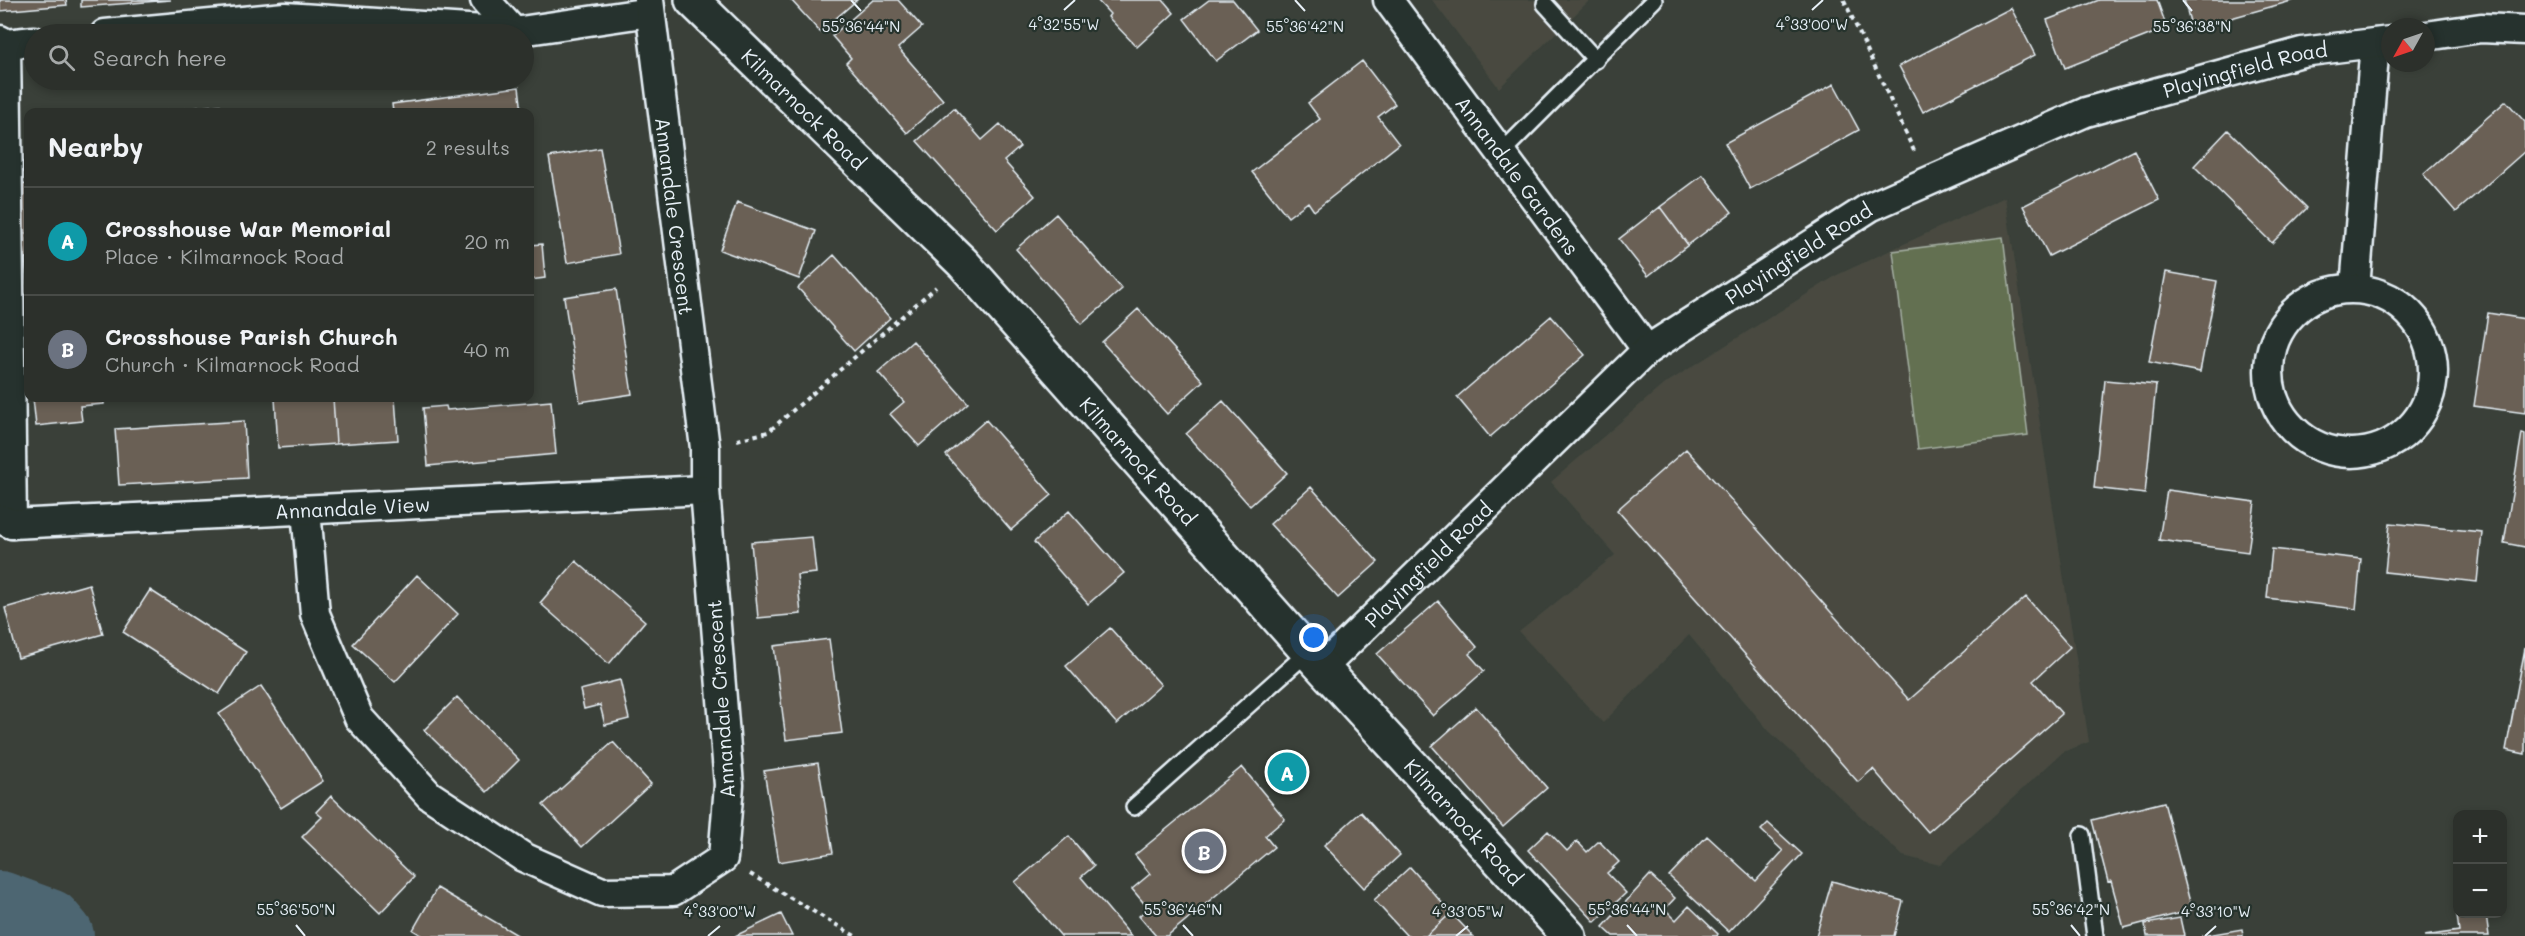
<!DOCTYPE html>
<meta charset="utf-8">
<style>
:root{--surface:#2c302b;--page:#343833;--text:#f1f3f6;--muted:#a6a9a9;--line:#484b47;--accent:#e69b98}
body{margin:0;font-family:Mali,sans-serif;background:var(--page);color:var(--text)}
.controls{position:absolute;right:18px;bottom:18px;display:grid;overflow:hidden;border-radius:12px;box-shadow:0 3px 9px #0003}
.controls button{width:54px;height:54px;display:grid;place-items:center;padding:0;border:0;border-bottom:2px solid var(--line);background:var(--surface);color:var(--text);font:30px sans-serif}
.compass{position:absolute;left:2381px;top:18px;width:54px;height:54px;border-radius:50%;background:var(--surface);box-shadow:0 3px 9px #0003;rotate:230deg}
.you{position:absolute;left:1314px;top:638px;width:21px;height:21px;margin:-15px;border:4px solid #fff;border-radius:50%;background:#1a73e8;box-shadow:0 0 0 9px #1a73e833}
.badge{display:grid;place-items:center;width:39px;height:39px;border-radius:50%;background:var(--accent);color:#fff;font-size:20px;font-weight:700}
.pin{position:absolute;translate:-50% -50%;border:3px solid #fff;box-shadow:0 2px 6px #0006}
.list{margin:0;padding:0;list-style:none}
h2{display:flex;justify-content:space-between;align-items:center;height:78px;margin:0;padding:0 24px;font-size:26px}
h2 small{font-size:20px;font-weight:400;color:var(--muted)}
.list li{display:grid;grid-template-columns:39px 1fr auto;gap:18px;align-items:center;box-sizing:border-box;height:108px;padding:0 24px;border-top:2px solid var(--line)}
.list b{display:block;font-size:22px;white-space:nowrap}
.list p{margin:0;font-size:20px;white-space:nowrap;color:var(--muted)}
.list em{font-size:20px;font-style:normal;color:var(--muted)}
.icon{flex:none;width:33px;height:33px;fill:none;stroke:currentColor;stroke-width:2;stroke-linecap:round;stroke-linejoin:round}
.map{position:relative;flex:none;width:2525px;height:936px;overflow:hidden}
.search{position:absolute;background:var(--surface);box-shadow:0 3px 9px #0003;left:24px;top:24px;width:510px;height:66px;display:flex;align-items:center;gap:15px;box-sizing:border-box;padding:0 21px;border-radius:33px;color:var(--muted);font-size:22px}
.panel{position:absolute;background:var(--surface);box-shadow:0 3px 9px #0003;left:24px;top:108px;width:510px;height:294px;border-radius:12px}
.map>svg:first-child{display:block}
</style>
<div class="map">
<svg width="2525" height="936" viewBox="0 0 2525 936">
<rect width="100%" height="100%" fill="#3a4039"/>
<filter id="ink" filterUnits="userSpaceOnUse"><feTurbulence type="fractalNoise" baseFrequency=".0167" numOctaves="2"/><feDisplacementMap in="SourceGraphic" scale="12" xChannelSelector="R" yChannelSelector="G"/><feConvolveMatrix kernelMatrix="1 2 1 2 8 2 1 2 1" color-interpolation-filters="sRGB"/></filter>
<g filter="url(#ink)">
<path fill="#484a41" d="M1432 0H1590L1499 88Z
M2005 197 2089 742 2063 752 1940 865 1903 856 1769 731 1689 635 1603 723 1519 632 1615 555 1551 482 1663 385 1837 275Z"/>
<path fill="#637051" stroke="#a6b0a4" stroke-width="1.5" d="M2003 237 2028 435 1918 449 1893 251Z"/>
<g fill="none" stroke-linecap="round" stroke-linejoin="round">
<path stroke="#4e6672" stroke-width="66" d="M0 904 49 922 61 936"/>
</g>
<path fill="#6a6054" stroke="#e8f1f8" stroke-width="1.5" d="M0 0H66L67 5 0 11Z
M81 0H171L81 7Z
M791 0H857L820 32Z
M873 0H898L922 27 898 48 943 100 907 133 846 63 851 58 832 36Z
M1097 0H1163L1174 13 1137 47 1108 17 1110 14Z
M1209 0H1233L1257 30 1216 61 1184 19Z
M2099 0H2157L2167 28 2065 68 2047 20Z
M2184 0H2295L2192 29Z
M2011 8 2035 55 1923 112 1899 66Z
M1362 61 1395 104 1378 117 1399 144 1314 211 1308 202 1288 217 1252 172 1320 119 1308 103Z
M1834 84 1859 130 1750 189 1725 143Z
M519 87 522 112H393L392 104Z
M2506 101 2525 122V151L2456 212 2423 174Z
M220 105 221 112H154Z
M954 108 982 140 1000 124 1020 147 1004 161 1035 196 997 230 917 141Z
M2228 130 2307 208 2272 243 2194 166Z
M600 148 619 254 567 263 549 157Z
M2134 150 2159 200 2049 256 2023 206Z
M1703 175 1732 212 1688 245 1660 207Z
M28 184V233L23 234 18 185Z
M737 202 816 231 799 279 720 250Z
M1660 207 1688 245 1648 276 1619 239Z
M1056 214 1122 289 1082 324 1016 249Z
M28 233V289L23 234Z
M542 244 545 278 530 280V245Z
M834 255 890 318 854 351 798 288Z
M2166 272 2217 281 2200 372 2149 362Z
M616 289 632 394 580 402 564 297Z
M1138 309 1203 381 1167 414 1102 342Z
M2488 313 2525 319V413L2474 406Z
M1551 316 1585 355 1490 437 1457 397Z
M913 341 968 403 919 446 890 414 904 402 878 372Z
M2105 380 2156 385 2145 494 2094 488Z
M33 398H104V404L80 406 82 421 36 426Z
M275 398H333L336 444 278 448Z
M333 398H395L398 440 336 444Z
M551 401 556 454 428 466 423 408 446 406 447 410Z
M1223 401 1287 473 1250 506 1186 434Z
M986 420 1052 495 1011 530 946 455Z
M244 421 247 478 119 485 115 429Z
M2522 433 2525 434V547L2504 543Z
M1686 449 1909 700 2026 597 2070 647 2033 681 2062 714 1928 832 1873 769 1858 782 1617 510Z
M1311 487 1378 562 1338 598 1270 524Z
M2167 490 2255 502 2248 552 2159 540Z
M1069 511 1124 573 1088 604 1034 542Z
M2390 523 2482 532 2477 582 2385 572Z
M812 537 816 573 797 575 801 614 758 618 751 542Z
M2272 549 2361 559 2356 609 2267 598Z
M576 561 645 621 609 664 540 603Z
M417 575 458 614 395 682 353 644Z
M89 584 103 634 18 658 5 608Z
M150 590 246 652 219 694 123 632Z
M1438 601 1477 647 1469 654 1484 671 1433 716 1377 654Z
M1110 628 1161 685 1117 724 1066 666Z
M829 639 842 733 786 740 774 646Z
M2525 648V754L2506 750Z
M620 680 629 719 605 725 600 705 584 709 580 690Z
M261 686 323 781 281 808 219 714Z
M457 697 519 760 487 792 424 730Z
M1476 707 1547 788 1503 827 1432 746Z
M613 742 651 784 582 847 543 805Z
M818 763 833 853 779 862 764 771Z
M1242 767 1285 819 1265 836 1274 847 1167 936H1156L1139 916 1148 908 1132 889 1150 874 1135 855Z
M331 796 414 877 380 913 302 837 322 817 316 812Z
M2164 802 2192 910 2124 928 2111 881 2108 882 2092 820Z
M1361 812 1400 855 1364 888 1324 845Z
M1768 823 1802 854 1729 932 1669 876 1707 836 1756 881 1783 851 1761 830Z
M1548 831 1567 851 1577 841 1587 852 1599 841 1619 862 1607 873 1626 893 1595 922 1528 850Z
M1069 836 1094 866 1081 877 1131 936H1061L1015 882Z
M1410 867 1451 913 1426 936H1407L1374 900Z
M1650 875 1675 898 1665 909 1676 920 1689 906 1718 934 1717 936H1613L1603 927Z
M1832 881 1903 901 1894 936H1816Z
M437 888 519 936H423L413 930Z
M2458 898V914H2486L2489 936H2424L2459 931 2455 899Z
M1451 913 1473 936H1426Z
M781 914 792 936H735Z
M2180 918 2184 936H2147L2145 924Z
M2242 929 2243 936H2202Z"/>
<g fill="none" stroke-linecap="round" stroke-linejoin="round">
<defs>
<path id="service" d="M1545 4 1596 60
M1501 153 1654 0
M1134 807 1308 652
M2082 835 2095 936"/>
<g id="minor">
<path d="M485 0 514 32"/>
<path id="s1" d="M1388 0 1647 350"/>
<path d="M105 34 285 17 514 32 650 12"/>
<path d="M2426 36 2481 28 2525 30"/>
<path d="M0 40 6 44 34 41"/>
<path d="M6 44 12 524"/>
<path d="M2355 288 2375 43"/>
<circle cx="2351" cy="371" r="82"/>
<path d="M306 510 315 614 359 718 429 795 523 857 602 892 673 891 723 858 729 785 705 490V448L649 0"/>
<path id="s2" d="M0 519 12 524 705 490"/>
<path id="s3" d="M1323 667 1647 350 1870 207 2086 112 2302 52 2390 41"/>
</g>
<g id="secondary">
<path id="s4" d="M692 0 963 263 1308 652 1569 936"/>
</g>
</defs>
<use href="#service" stroke="#e8f1f8" stroke-width="20"/>
<use href="#minor" stroke="#e8f1f8" stroke-width="33"/>
<use href="#secondary" stroke="#e8f1f8" stroke-width="38"/>
<path stroke="#e8f1f8" stroke-width="4" stroke-dasharray="4.5 4.5" stroke-linecap="butt" d="M1844 0 1915 153
M737 440 768 432 936 287
M750 874 855 936"/>
<use href="#service" stroke="#26332d" stroke-width="15"/>
<use href="#minor" stroke="#26332d" stroke-width="28"/>
<use href="#secondary" stroke="#26332d" stroke-width="33"/>
</g>
</g>
<path fill="none" stroke="#e8f1f8" stroke-width="2" d="M851 0 861 11M1295 0 1305 11M2183 0 2192 11M1064 10 1075 0M1812 10 1823 0M296 925 305 936M1183 925 1193 936M1627 925 1637 936M2071 925 2080 936M708 936 720 926M1456 936 1468 926M2205 936 2216 926"/>
<g text-anchor="middle" dominant-baseline="central" stroke-width="4.5" stroke-linejoin="round" paint-order="stroke">
<g font-size="20" fill="#e8f1f8" stroke="#26332d">
<text stroke="none"><textPath href="#s3" startOffset="1119">Playingfield Road</textPath></text>
<text stroke="none"><textPath href="#s4" startOffset="156">Kilmarnock Road</textPath></text>
<text stroke="none"><textPath href="#s1" startOffset="218">Annandale Gardens</textPath></text>
<text transform="translate(675 216) rotate(83)">Annandale Crescent</text>
<text stroke="none"><textPath href="#s3" startOffset="633">Playingfield Road</textPath></text>
<text stroke="none"><textPath href="#s4" startOffset="642">Kilmarnock Road</textPath></text>
<text stroke="none"><textPath href="#s2" startOffset="354">Annandale View</textPath></text>
<text stroke="none"><textPath href="#s3" startOffset="147">Playingfield Road</textPath></text>
<text transform="translate(720 699) rotate(-94)">Annandale Crescent</text>
<text stroke="none"><textPath href="#s4" startOffset="1128">Kilmarnock Road</textPath></text>
</g>
</g>
<g font-size="15" text-anchor="middle" fill="#e8f1f8" stroke="#26332d" stroke-width="4.5" stroke-linejoin="round" paint-order="stroke">
<text x="1812" y="30">4°33'00"W</text>
<text x="1064" y="30">4°32'55"W</text>
<text x="861" y="32">55°36'44"N</text>
<text x="1305" y="32">55°36'42"N</text>
<text x="2192" y="32">55°36'38"N</text>
<text x="296" y="915">55°36'50"N</text>
<text x="1183" y="915">55°36'46"N</text>
<text x="1627" y="915">55°36'44"N</text>
<text x="2071" y="915">55°36'42"N</text>
<text x="720" y="917">4°33'00"W</text>
<text x="1468" y="917">4°33'05"W</text>
<text x="2216" y="917">4°33'10"W</text>
</g>
</svg>
<div class="controls">
<button>+</button>
<button>−</button>
</div>
<svg class="compass" viewBox="-18 -18 36 36"><path d="M0-13l5 13h-10z" fill="#e53935"/><path d="M0 13l5-13h-10z" fill="#a6a9a9"/></svg>
<div class="you"></div>
<div class="pin badge" style="left:1287px;top:772px;background:#0f9aa8">A</div>
<div class="pin badge" style="left:1204px;top:851px;background:#6b7280">B</div>
<div class="search"><svg class="icon" aria-label="search" viewBox="0 0 24 24"><circle cx="10" cy="10" r="6"/><path d="M15 15l6 6"/></svg>Search here</div>
<section class="panel">
<h2>Nearby<small>2 results</small></h2>
<ul class="list">
<li><span class="badge" style="background:#0f9aa8">A</span><div><b>Crosshouse War Memorial</b><p>Place · Kilmarnock Road</p></div><em>20 m</em></li>
<li><span class="badge" style="background:#6b7280">B</span><div><b>Crosshouse Parish Church</b><p>Church · Kilmarnock Road</p></div><em>40 m</em></li>
</ul>
</section>
</div>
